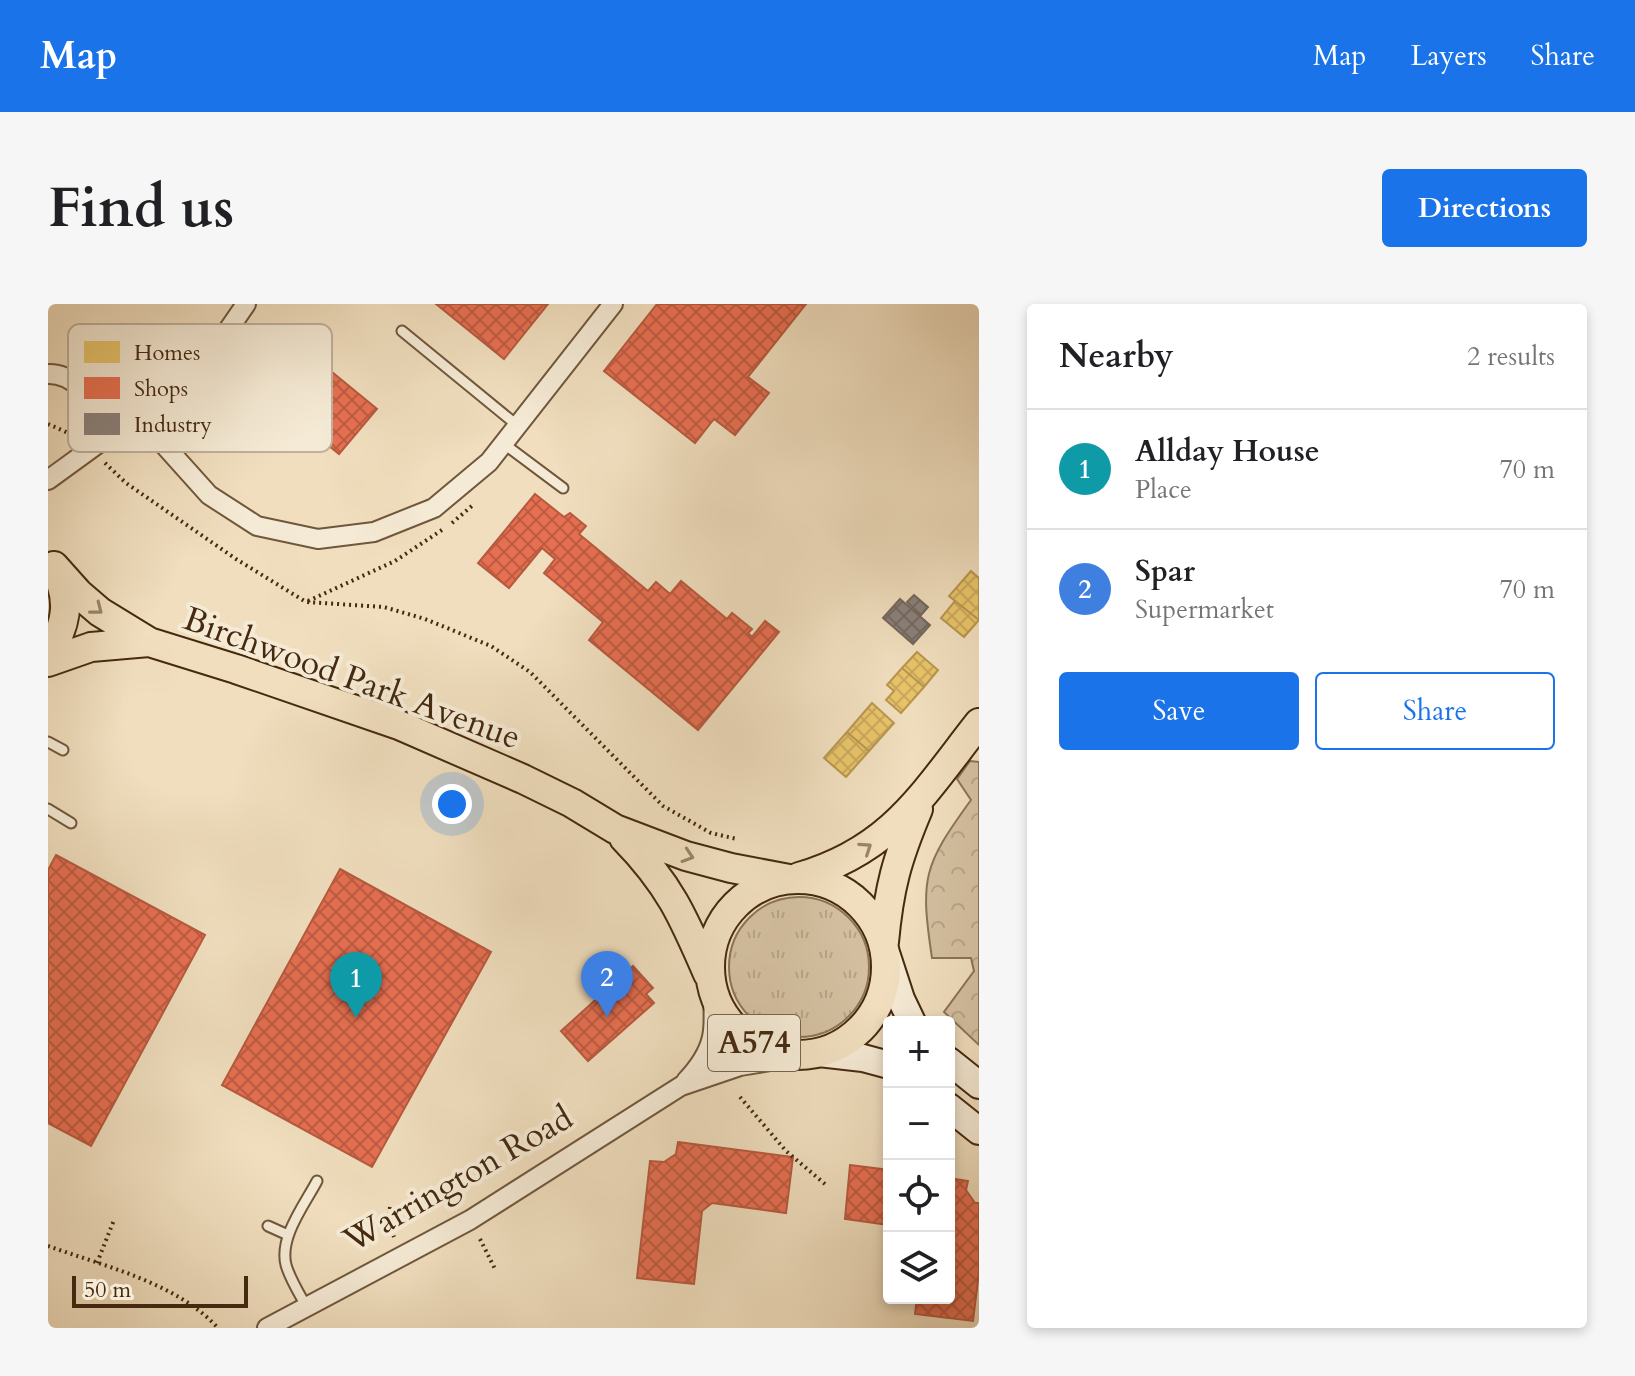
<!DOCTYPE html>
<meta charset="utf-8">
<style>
:root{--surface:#fff;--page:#f6f6f6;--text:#202124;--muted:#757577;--line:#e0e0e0;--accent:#1a73e8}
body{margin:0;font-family:Cardo,serif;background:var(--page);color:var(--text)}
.controls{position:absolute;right:24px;bottom:24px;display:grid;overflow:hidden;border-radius:8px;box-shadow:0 4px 12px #0003}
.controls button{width:72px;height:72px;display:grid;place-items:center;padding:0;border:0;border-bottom:2px solid var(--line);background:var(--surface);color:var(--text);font:40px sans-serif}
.scale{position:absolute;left:24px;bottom:20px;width:176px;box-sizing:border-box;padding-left:8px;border:4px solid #452a10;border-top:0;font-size:22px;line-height:28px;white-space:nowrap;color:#452a10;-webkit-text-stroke:6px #f5ead5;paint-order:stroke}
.you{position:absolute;left:404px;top:500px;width:28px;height:28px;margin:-20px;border:6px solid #fff;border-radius:50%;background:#1a73e8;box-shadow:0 0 0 12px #1a73e833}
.badge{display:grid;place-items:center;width:52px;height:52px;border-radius:50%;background:var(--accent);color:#fff;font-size:26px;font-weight:700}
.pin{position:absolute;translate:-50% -66px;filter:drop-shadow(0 2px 4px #0008)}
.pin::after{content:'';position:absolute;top:42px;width:28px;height:24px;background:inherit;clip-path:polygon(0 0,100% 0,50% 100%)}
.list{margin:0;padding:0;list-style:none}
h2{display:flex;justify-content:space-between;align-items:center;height:104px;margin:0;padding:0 32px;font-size:34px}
h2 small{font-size:26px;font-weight:400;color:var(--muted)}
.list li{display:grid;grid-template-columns:52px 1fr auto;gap:24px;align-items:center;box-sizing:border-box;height:120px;padding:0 32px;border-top:2px solid var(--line)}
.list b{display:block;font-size:30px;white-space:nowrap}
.list p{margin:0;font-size:26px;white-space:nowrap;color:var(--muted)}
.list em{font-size:26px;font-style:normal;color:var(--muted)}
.actions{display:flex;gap:16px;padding:24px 32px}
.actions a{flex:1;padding:18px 0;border:2px solid var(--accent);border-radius:8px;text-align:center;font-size:28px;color:var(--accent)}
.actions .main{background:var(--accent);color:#fff}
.icon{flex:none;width:44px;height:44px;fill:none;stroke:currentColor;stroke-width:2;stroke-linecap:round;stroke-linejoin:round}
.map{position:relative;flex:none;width:931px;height:1024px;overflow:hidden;border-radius:8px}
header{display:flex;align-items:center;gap:48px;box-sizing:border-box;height:112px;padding:0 40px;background:var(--accent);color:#fff}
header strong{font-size:38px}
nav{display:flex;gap:44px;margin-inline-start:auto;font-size:28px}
.intro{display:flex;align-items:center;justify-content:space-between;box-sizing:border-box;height:192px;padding:0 48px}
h1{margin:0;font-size:56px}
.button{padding:20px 36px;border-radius:8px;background:var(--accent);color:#fff;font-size:28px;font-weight:700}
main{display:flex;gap:48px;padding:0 48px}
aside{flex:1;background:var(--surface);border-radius:8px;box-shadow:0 4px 12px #0003}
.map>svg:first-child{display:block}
</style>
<header>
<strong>Map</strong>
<nav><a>Map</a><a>Layers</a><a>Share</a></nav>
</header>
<div class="intro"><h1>Find us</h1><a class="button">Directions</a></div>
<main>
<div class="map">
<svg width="931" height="1024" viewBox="0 0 931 1024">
<defs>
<pattern id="grass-tufts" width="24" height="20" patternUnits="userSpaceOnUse" patternTransform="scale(2)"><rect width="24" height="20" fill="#d3bfa0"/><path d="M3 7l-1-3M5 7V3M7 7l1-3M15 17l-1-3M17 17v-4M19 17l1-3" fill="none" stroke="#b6a489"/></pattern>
<pattern id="forest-crowns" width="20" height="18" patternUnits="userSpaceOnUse" patternTransform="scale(2)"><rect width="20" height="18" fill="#d3bfa0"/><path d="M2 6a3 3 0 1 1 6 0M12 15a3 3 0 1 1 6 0" fill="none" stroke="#b6a489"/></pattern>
<pattern id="homes-cross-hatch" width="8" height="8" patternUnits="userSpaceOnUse" patternTransform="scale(2)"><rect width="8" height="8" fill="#e9c46a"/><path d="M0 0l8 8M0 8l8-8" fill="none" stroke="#c9a95b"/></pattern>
<pattern id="shops-cross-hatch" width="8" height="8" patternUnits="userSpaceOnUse" patternTransform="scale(2)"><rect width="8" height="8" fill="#e76f51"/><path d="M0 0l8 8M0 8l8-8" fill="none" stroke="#bd5b42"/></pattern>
<pattern id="industry-cross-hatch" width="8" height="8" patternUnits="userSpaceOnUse" patternTransform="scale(2)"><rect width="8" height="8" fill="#8a817c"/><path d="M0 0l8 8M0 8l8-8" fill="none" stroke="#736a64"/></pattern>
</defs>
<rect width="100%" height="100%" fill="#f0debe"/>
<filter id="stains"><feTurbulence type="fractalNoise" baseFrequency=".0025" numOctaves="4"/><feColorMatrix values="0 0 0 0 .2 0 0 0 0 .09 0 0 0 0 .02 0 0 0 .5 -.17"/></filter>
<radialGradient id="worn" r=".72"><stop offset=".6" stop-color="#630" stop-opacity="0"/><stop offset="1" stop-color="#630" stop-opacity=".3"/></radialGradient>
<path fill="url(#grass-tufts)" stroke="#8c7458" stroke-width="2" d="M681 663a70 70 0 1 1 140 0a70 70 0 1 1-140 0Z"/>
<path fill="url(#forest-crowns)" stroke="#8c7458" stroke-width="2" d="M922 457 931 458V741L896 708 926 667 923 654H884C872 574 875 562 923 496L909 475Z"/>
<path fill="url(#homes-cross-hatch)" stroke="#b8964f" stroke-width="2" d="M923 267 931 274V316L901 292Z
M907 297 931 316 916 333 893 314Z
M869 348 890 366 876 383 854 364Z
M854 364 876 383 853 409 838 396 846 387 839 381Z
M824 399 846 419 821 447 799 428Z
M799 428 821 447 798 473 776 454Z"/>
<path fill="url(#shops-cross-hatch)" stroke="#b65a3e" stroke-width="2" d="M388 0H500L456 55Z
M609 0H758L700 73 721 89 687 131 666 115 647 139 556 67Z
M284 68 329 105 291 150 247 114Z
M487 190 516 213 522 209 538 222 531 230 600 287 608 278 622 290 633 277 679 315 684 309 704 325 700 329 704 333 717 317 731 328 650 426 541 336 555 318 496 269 507 255 494 244 461 284 430 259Z
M8 551 157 631 43 842 0 819V566Z
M292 565 443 648 324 863 174 781Z
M585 662 605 684 598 690 606 699 540 757 513 727Z
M630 838 745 853 738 909 664 899 654 907 646 980 589 974 602 857 616 858 628 850Z
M802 861 841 866V921L797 915Z
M901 874 920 877 918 886 927 899H931V968L925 1017 867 1010 869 994H901Z"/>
<path fill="url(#industry-cross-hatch)" stroke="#75675c" stroke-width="2" d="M866 291 880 303 873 311 859 298Z
M852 295 882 321 865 340 835 314Z"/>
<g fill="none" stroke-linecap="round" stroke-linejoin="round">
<defs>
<path id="lane" d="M354 27 470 122
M456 140 515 184
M0 438 15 446
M0 505 23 519
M220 922 240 931
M258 1002C251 989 242 975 238 961 231 933 257 900 269 877"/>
<path id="street" d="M0 70C32 69 49 106 66 128
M91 113 161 191 209 222 270 235 326 228 386 204 441 158 565 0
M0 176 66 128 129 89 167 45 198 0
M638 777C668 745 668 726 664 684
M219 1024 422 916 633 782 692 762 759 751"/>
<path id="secondary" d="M839 652 853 695 864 718
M771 749 815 754 841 761
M901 757 931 781
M901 803 931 827"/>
<path id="primary" d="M6 262 31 290 52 308 101 338 188 365 351 421 475 475 524 499 567 525 638 552 683 564 741 575
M0 349C18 323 23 298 9 269
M0 358 43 343 101 338
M576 534C621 580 635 612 660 670
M751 573C844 546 875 490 931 419
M662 663a88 88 0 1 1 176 0a88 88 0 1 1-176 0Z
M836 638C841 583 849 555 870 505"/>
</defs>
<use href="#lane" stroke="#70573c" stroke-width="13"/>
<use href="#street" stroke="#70573c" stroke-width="22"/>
<use href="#secondary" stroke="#452a10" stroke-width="30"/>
<use href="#primary" stroke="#452a10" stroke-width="32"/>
<path stroke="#452a10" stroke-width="4" stroke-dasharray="2 4" stroke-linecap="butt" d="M0 120 27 132
M57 159 78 179 188 255 258 298 336 303 377 315 443 342 482 368 615 502 663 529 689 535
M404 219 425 201
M260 297 347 257 397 224
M692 793 738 847 777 880
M342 903 340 919 346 933
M432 935 448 967
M0 942C56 962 129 979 170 1024
M49 959 66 916"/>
<use href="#lane" stroke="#f5ead5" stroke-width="9"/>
<use href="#street" stroke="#f5ead5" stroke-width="18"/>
<use href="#secondary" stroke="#f5ead5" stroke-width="26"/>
<use href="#primary" stroke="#f0debe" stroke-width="28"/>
</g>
<defs><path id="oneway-chevron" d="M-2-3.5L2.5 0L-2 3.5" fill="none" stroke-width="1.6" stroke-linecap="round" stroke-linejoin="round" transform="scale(2)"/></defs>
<g stroke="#9a8467">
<use href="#oneway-chevron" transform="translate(49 305) rotate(38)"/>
<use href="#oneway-chevron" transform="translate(818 544) rotate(-34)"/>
<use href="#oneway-chevron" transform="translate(640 552) rotate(18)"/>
</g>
<g text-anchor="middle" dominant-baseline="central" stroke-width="8" stroke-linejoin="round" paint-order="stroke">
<rect fill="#f5ead5" stroke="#7a644b" stroke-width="2" x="660" y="711" width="92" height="56" rx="6"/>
<g font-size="32" font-weight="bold" fill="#452a10">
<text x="706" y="739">A574</text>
</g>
<g font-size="34" fill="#452a10" stroke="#f5ead5">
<text transform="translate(304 374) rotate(20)">Birchwood Park Avenue</text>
<text transform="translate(410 875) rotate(-30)">Warrington Road</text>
</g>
</g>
<rect x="20" y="20" width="264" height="128" rx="12" fill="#f5ead5" stroke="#c0b09a" stroke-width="2"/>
<rect x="36" y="37" width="36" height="22" fill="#e9c46a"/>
<rect x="36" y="73" width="36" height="22" fill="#e76f51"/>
<rect x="36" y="109" width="36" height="22" fill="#8a817c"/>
<g font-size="22" fill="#452a10">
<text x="86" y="56">Homes</text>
<text x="86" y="92">Shops</text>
<text x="86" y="128">Industry</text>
</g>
<rect width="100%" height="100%" filter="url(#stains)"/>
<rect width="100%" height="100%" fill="url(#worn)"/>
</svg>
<div class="controls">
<button>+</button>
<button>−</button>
<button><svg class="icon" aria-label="locate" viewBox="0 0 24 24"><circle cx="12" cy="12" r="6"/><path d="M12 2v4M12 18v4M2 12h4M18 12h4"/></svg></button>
<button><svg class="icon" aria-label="layers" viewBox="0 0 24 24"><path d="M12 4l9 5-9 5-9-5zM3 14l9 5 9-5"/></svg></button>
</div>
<div class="scale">50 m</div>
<div class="you"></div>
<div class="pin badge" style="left:308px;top:714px;background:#0f9aa8">1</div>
<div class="pin badge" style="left:559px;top:713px;background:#3f7fe0">2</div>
</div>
<aside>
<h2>Nearby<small>2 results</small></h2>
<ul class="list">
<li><span class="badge" style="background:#0f9aa8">1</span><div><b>Allday House</b><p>Place</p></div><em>70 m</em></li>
<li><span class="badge" style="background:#3f7fe0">2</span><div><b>Spar</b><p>Supermarket</p></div><em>70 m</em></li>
</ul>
<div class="actions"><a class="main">Save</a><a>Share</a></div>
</aside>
</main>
